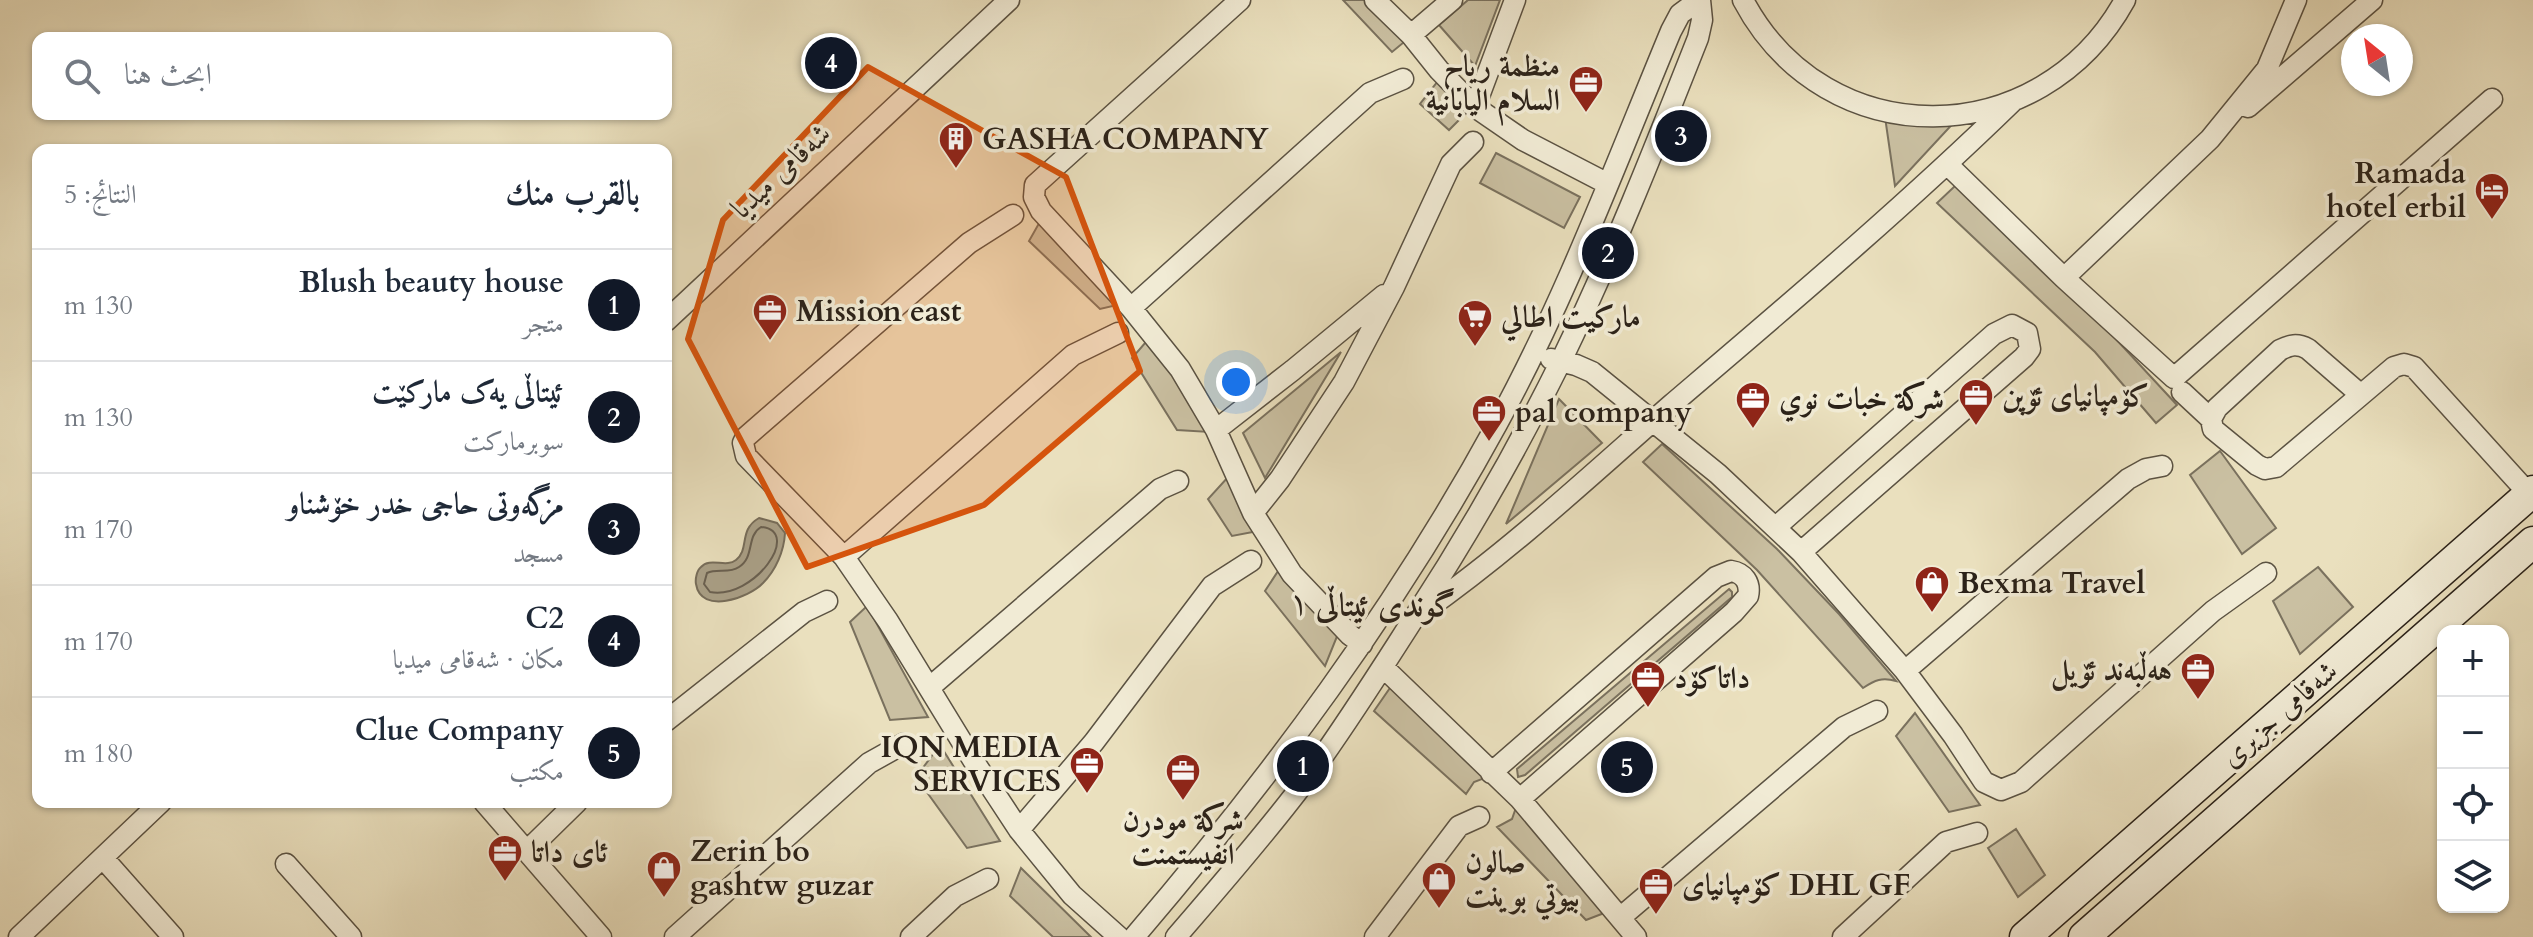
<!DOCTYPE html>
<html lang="ar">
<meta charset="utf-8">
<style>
:root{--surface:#fff;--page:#f2f2f3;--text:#1f2937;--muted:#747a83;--line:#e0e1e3;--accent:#111827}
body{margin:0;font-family:Cardo,Amiri,serif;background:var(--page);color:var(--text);direction:rtl}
.controls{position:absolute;right:24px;bottom:24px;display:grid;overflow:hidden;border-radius:16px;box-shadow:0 2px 6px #0004}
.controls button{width:72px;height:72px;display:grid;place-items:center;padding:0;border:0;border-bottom:2px solid var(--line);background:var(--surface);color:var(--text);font:40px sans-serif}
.compass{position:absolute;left:2341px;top:24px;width:72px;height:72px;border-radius:50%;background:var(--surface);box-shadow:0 2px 6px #0004;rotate:330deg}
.you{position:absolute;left:1236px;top:382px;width:28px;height:28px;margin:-20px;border:6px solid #fff;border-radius:50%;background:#1a73e8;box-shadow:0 0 0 12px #1a73e833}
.badge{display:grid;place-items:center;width:52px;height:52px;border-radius:50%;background:var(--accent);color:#fff;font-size:26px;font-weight:700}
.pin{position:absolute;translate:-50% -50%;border:4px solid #fff;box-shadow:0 2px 8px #0006}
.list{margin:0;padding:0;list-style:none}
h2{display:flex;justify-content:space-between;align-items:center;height:104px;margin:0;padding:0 32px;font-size:34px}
h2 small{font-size:26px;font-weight:400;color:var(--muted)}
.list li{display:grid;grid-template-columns:52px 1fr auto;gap:24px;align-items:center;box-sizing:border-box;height:112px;padding:0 32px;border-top:2px solid var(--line)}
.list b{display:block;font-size:30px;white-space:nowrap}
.list p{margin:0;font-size:26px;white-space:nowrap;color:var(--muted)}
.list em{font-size:26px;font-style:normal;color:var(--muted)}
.icon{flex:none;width:44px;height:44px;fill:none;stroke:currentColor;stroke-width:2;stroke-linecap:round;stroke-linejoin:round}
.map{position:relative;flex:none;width:2533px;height:937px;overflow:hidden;direction:ltr}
.search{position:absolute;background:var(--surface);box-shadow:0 2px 6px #0004;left:32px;top:32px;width:640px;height:88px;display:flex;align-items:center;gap:20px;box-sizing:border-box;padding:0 28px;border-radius:16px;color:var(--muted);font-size:30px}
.panel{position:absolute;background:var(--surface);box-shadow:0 2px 6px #0004;left:32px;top:144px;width:640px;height:664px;border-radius:16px;direction:rtl}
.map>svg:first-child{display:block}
</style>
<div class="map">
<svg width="2533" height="937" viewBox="0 0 2533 937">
<rect width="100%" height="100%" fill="#eae0be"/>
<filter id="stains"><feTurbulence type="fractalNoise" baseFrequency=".0025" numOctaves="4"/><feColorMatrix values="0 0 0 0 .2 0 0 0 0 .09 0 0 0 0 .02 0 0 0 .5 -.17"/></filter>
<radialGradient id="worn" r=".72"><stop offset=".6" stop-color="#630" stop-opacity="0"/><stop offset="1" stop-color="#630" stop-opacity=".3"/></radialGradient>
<path fill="#cac0a2" stroke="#7a715e" stroke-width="2" d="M1343 0H1376L1409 38 1392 52Z
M1468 0H1500L1475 66 1439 25Z
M1438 81 1470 109 1449 130 1420 104Z
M1885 117H1959L1895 186Z
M1496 153 1580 197 1564 228 1480 183Z
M1956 185 2051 269 2177 405 2156 423 2095 352 1937 203Z
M1042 218 1130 302 1100 309 1029 241Z
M1152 335 1209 432 1177 430 1132 358Z
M1341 352 1265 478 1243 433Z
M1559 399 1602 443 1506 524Z
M1662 444 1777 549 1839 614 1896 681C1882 677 1875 680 1863 688L1757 570 1643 462Z
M2220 451 2276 528 2242 554 2190 475Z
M1229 476 1258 531 1232 536 1208 499Z
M1282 565 1338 634 1325 666 1265 591Z
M2318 567 2353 607 2300 654 2273 601Z
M1729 589 1732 592V597L1525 775 1518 777 1517 769Z
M867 606 928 717 890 720 850 622Z
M1392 685 1490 776 1474 782 1466 794 1374 711Z
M1915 713 1980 805 1949 812 1896 736Z
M940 745 1000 841 967 848 916 777Z
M1518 802 1612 910 1586 920 1497 827 1512 819Z
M2016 829 2045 875 2018 897 1988 848Z
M1021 868 1091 937H1053L1010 896Z"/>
<path fill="#a99f86" stroke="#776d5a" stroke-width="2" d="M759 518 777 523 785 533C784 551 776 570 763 583 749 598 701 615 696 584 695 579 697 570 701 567 710 557 726 568 736 560 750 549 738 530 759 518Z"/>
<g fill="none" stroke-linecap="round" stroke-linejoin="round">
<path stroke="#6a6050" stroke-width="2" d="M761 527C803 531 754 600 710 592L704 584 707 573C717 568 729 574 739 567 755 557 746 536 761 527Z"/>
<defs>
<path id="street" d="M1240 0 1035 185 1034 197 1041 211 1131 308 1180 369 1216 430 1253 513 1292 574 1350 635 1362 644
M1375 0 1411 35 1439 70 1475 107 1523 140 1608 184
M1743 0C1826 157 2041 153 2125 0
M1411 35 1452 0
M1475 107 1515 0
M2248 107 2372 0
M1948 165 2064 278 2174 378 2492 99
M1013 215 969 243 746 437 743 443 746 456 844 557 888 621 973 760 1019 830 1072 895 1119 937
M2064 278 2210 139 2267 69 2296 0
M1131 308 1370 93 1403 79
M666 321 1009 0
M1551 359 1576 365 1592 372 1718 474 1801 552 1905 671 1953 735 1984 782 2001 790 2021 782 2213 611 2266 573
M2182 392 2211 419
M2361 395 2308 349C2297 343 2290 345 2280 350L2217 408 2211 419 2213 429 2257 465 2265 469 2276 467 2394 367 2404 364 2414 367 2529 494
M1216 430 1293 370 1384 295
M1253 513 1280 479 1344 382 1394 287 1451 164 1473 142
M1776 527 1994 334 2012 325 2027 333 2030 349 2024 357 1801 552
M844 557 1073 355 1118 333
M1424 611C1512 549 1590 476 1671 405 1787 306 1903 208 2012 102
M1383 667 1520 799 1636 937
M1905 671 2128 479 2146 469 2162 466
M929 688 1160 489 1178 481
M666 721 804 612 827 601
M1491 773 1716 577 1731 571C1744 573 1751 583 1748 596L1734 612 1520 799
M484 802 601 937
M1019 830 1094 742 1212 586 1251 561
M527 851 577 802
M103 858 173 937
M286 864 351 937
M1621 917 1844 727 1877 711
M19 937 161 802
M675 937 869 763 903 744
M911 937 955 896 988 879
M1134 937C1271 777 1396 609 1497 424 1566 298 1616 163 1671 31L1680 14 1699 0
M1176 937C1219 887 1263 837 1303 784 1343 730 1378 674 1414 618 1468 535 1517 450 1561 361 1612 256 1655 147 1698 38L1702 20 1700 0
M1375 937 1459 826 1479 817
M1843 937 1946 842 1977 833"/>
<path id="secondary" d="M2025 937 2533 491
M2084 937 2533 542"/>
</defs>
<use href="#street" stroke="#5b5242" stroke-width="23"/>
<use href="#secondary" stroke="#2b2219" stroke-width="33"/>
<use href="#street" stroke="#f1ebd5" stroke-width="20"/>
<use href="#secondary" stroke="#f1ebd5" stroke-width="30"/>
</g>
<path fill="#d5540d" fill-opacity="0.2" stroke="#d5540d" stroke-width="6" stroke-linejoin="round" d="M868 67 1066 177 1140 371 984 505 807 567 688 339 723 220Z"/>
<defs>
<symbol id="office-pin" viewBox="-11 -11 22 30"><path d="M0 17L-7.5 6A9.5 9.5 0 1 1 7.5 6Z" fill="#8f2418" stroke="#f1ebd5"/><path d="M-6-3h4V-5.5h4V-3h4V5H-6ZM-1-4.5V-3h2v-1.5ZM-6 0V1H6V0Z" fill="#fff"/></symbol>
<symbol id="building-pin" viewBox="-11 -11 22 30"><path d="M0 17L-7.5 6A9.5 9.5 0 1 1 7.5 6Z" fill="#8f2418" stroke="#f1ebd5"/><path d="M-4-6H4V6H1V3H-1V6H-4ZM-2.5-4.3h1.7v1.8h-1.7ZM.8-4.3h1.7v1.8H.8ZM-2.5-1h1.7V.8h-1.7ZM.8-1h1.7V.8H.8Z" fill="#fff"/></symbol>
<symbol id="hotel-pin" viewBox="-11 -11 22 30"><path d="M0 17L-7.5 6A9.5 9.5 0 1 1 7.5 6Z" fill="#8f2418" stroke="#f1ebd5"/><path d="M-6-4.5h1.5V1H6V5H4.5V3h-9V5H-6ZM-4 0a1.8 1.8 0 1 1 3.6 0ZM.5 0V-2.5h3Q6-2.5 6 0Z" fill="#fff"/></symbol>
<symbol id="supermarket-pin" viewBox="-11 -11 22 30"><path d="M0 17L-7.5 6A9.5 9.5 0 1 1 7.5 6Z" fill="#8f2418" stroke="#f1ebd5"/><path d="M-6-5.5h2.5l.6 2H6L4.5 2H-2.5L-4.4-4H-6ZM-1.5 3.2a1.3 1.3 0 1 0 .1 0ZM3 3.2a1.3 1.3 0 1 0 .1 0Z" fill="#fff"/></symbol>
<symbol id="shop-pin" viewBox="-11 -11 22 30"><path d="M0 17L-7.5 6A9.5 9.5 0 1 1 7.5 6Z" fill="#8f2418" stroke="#f1ebd5"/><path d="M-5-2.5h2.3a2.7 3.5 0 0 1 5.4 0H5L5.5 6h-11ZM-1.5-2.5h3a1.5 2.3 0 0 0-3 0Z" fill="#fff"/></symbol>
</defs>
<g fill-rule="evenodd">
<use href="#office-pin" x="1566" y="63" width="40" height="54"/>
<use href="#building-pin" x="936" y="119" width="40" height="54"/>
<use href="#hotel-pin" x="2472" y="170" width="40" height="54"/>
<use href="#office-pin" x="750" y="291" width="40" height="54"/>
<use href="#supermarket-pin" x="1455" y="297" width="40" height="54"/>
<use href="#office-pin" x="1956" y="376" width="40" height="54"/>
<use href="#office-pin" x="1733" y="379" width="40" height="54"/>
<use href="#office-pin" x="1469" y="392" width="40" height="54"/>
<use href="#shop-pin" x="1912" y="563" width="40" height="54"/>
<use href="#office-pin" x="2178" y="650" width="40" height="54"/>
<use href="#office-pin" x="1628" y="658" width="40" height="54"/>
<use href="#office-pin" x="1067" y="744" width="40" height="54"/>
<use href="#office-pin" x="1163" y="751" width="40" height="54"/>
<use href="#office-pin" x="485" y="832" width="40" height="54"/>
<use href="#shop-pin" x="644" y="848" width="40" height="54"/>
<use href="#shop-pin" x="1419" y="859" width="40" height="54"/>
<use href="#office-pin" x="1636" y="865" width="40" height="54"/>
</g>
<g text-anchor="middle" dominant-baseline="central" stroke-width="7" stroke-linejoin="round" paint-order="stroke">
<g font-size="30" font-weight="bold" fill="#2b2219" stroke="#f1ebd5" text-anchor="start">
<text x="1560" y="66" text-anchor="end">منظمة رياح<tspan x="1560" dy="34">السلام اليابانية</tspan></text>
<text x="982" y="139">GASHA COMPANY</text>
<text x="2466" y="173" text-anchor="end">Ramada<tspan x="2466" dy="34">hotel erbil</tspan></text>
<text x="796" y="311">Mission east</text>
<text x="1501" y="317">ماركيت اطالي</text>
<text x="2002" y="396">کۆمپانیای ئۆپن</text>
<text x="1779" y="399">شركة خبات نوي</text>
<text x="1515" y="412">pal company</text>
<text x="1958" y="583">Bexma Travel</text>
<text x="2172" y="670" text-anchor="end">هەڵبەند ئۆیل</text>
<text x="1674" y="678">داتاکۆد</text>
<text x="1061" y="747" text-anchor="end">IQN MEDIA<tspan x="1061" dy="34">SERVICES</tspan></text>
<text x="1183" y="820" text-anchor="middle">شركة مودرن<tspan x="1183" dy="34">انفيستمنت</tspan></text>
<text x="690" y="851">Zerin bo<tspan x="690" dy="34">gashtw guzar</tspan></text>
<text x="531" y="852">ئای داتا</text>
<text x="1465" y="862">صالون<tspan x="1465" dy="34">بيوتي بوينت</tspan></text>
<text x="1682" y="885">کۆمپانیای DHL GF</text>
</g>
<g font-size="30" fill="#2b2219" stroke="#f1ebd5">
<text transform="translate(781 171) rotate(-43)">شەقامی میدیا</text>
<text transform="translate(2279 714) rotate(-41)">شەقامی جزیری</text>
</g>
<g font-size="32" font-weight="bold" fill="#2b2219" stroke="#f1ebd5">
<text x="1373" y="606">گوندی ئیتاڵی ١</text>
</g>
</g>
<rect width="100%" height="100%" filter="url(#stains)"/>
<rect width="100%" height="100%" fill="url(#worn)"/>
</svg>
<div class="controls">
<button>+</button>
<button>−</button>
<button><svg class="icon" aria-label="locate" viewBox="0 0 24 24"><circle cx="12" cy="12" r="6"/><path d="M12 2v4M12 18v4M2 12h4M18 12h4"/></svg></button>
<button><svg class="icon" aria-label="layers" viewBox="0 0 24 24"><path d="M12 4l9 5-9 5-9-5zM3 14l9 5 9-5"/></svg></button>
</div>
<svg class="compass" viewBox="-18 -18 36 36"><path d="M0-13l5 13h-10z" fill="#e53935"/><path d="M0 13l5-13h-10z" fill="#747a83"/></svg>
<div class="you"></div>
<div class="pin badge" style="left:1303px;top:766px">1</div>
<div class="pin badge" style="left:1608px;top:253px">2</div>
<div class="pin badge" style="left:1681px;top:136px">3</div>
<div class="pin badge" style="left:831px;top:63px">4</div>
<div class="pin badge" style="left:1627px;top:767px">5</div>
<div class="search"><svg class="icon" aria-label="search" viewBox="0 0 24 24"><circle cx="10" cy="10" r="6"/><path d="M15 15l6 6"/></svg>ابحث هنا</div>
<section class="panel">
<h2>بالقرب منك<small>النتائج: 5</small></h2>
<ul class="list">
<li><span class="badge">1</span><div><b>Blush beauty house</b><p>متجر</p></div><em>130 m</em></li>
<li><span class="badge">2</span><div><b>ئیتاڵی یەک مارکێت</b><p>سوبرماركت</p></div><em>130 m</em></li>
<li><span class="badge">3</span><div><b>مزگه‌وتی حاجی خدر خۆشناو</b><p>مسجد</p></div><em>170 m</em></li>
<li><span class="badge">4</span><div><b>C2</b><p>مكان · شەقامی میدیا</p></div><em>170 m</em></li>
<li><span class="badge">5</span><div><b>Clue Company</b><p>مكتب</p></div><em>180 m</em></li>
</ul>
</section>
</div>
